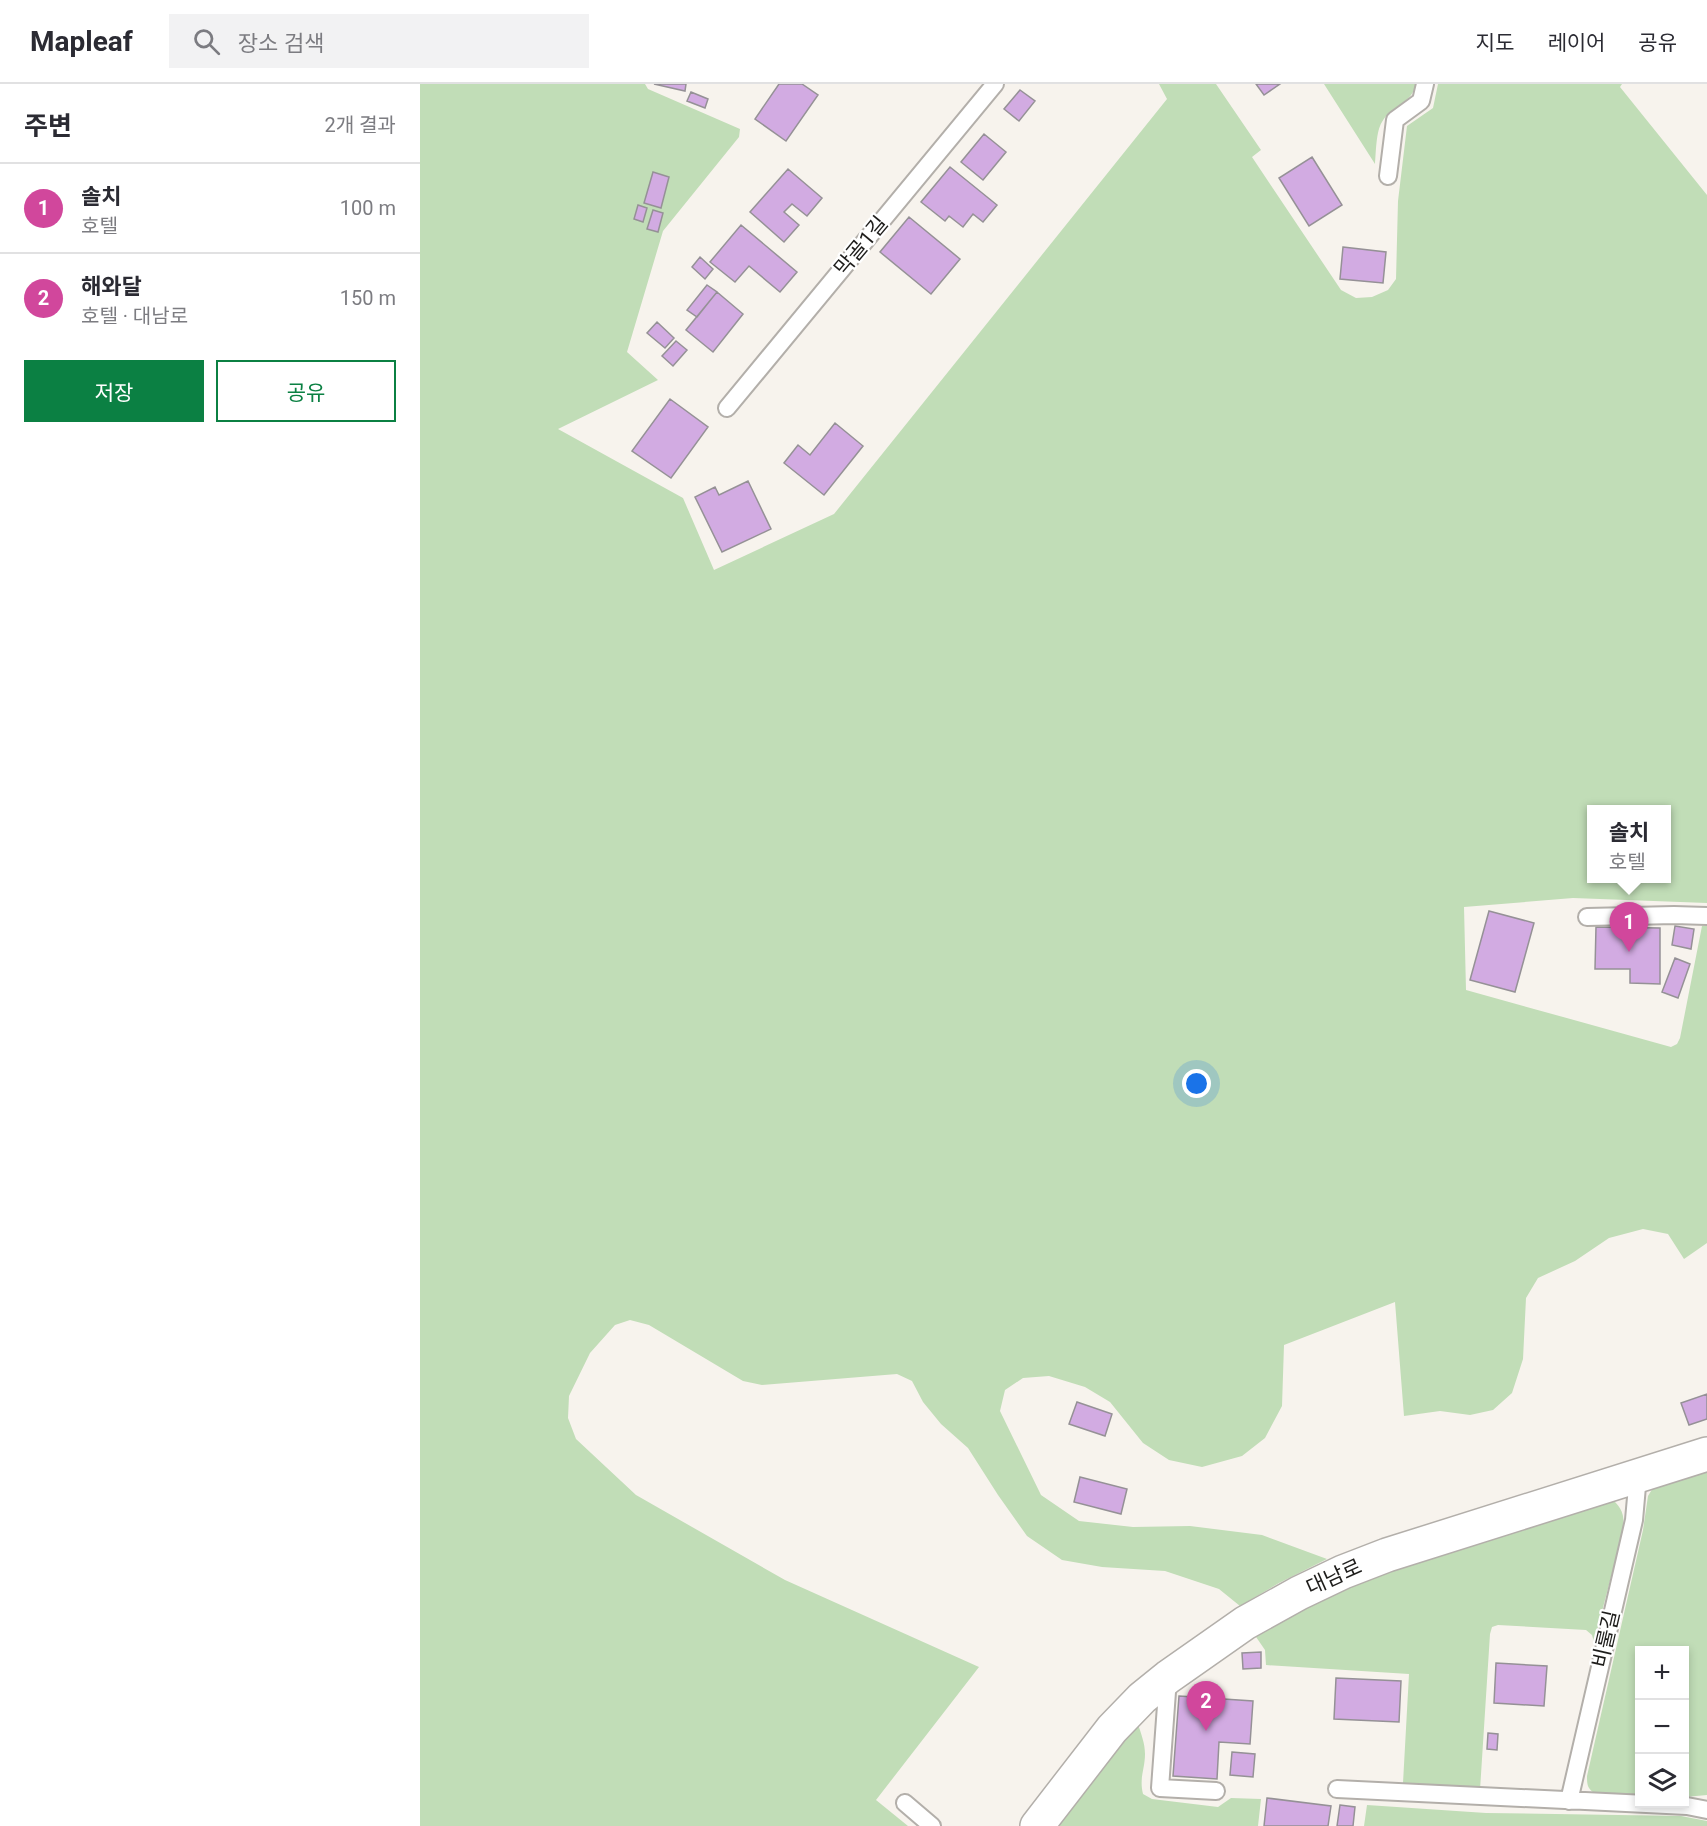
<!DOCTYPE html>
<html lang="ko">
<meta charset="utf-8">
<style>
:root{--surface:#fff;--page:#f2f2f3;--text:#2b2b33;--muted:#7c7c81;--line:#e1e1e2;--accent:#0b8043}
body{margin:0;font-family:Roboto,"Noto Sans KR",sans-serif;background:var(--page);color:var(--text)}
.controls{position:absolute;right:18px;bottom:18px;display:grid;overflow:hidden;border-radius:0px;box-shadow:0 3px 9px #0003}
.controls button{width:54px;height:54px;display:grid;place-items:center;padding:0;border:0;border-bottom:2px solid var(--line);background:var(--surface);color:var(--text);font:30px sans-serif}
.you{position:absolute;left:777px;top:1000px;width:21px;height:21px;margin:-15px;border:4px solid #fff;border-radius:50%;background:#1a73e8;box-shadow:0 0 0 9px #1a73e833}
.badge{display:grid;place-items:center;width:39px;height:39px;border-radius:50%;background:var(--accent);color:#fff;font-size:20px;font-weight:700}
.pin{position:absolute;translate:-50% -50px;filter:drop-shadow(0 2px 3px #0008)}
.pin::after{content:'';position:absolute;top:32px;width:21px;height:18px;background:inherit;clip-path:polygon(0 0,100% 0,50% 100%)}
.popup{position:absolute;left:1167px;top:721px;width:84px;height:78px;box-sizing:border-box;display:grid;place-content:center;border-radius:0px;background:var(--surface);filter:drop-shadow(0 2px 4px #0005);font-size:20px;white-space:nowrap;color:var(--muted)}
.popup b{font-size:22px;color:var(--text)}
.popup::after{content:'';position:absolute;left:50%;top:100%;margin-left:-12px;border:12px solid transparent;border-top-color:var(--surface)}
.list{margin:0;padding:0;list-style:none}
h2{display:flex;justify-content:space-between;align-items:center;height:78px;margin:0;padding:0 24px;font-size:26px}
h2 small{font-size:20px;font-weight:400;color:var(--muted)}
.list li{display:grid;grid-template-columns:39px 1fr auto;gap:18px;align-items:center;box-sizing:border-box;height:90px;padding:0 24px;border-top:2px solid var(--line)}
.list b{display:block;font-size:22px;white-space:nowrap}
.list p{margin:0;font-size:20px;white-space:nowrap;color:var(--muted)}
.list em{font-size:20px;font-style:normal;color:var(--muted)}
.actions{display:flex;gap:12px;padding:18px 24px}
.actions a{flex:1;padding:14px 0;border:2px solid var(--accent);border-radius:0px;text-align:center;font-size:21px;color:var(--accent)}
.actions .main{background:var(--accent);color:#fff}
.icon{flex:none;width:33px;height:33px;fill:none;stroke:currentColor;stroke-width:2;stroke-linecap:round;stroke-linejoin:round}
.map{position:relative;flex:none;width:1287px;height:1742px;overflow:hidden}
header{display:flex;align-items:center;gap:36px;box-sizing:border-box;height:84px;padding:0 30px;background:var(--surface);border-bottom:2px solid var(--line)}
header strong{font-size:28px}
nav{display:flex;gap:33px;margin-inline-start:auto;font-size:21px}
.search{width:420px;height:54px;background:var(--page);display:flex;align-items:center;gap:15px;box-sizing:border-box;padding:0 21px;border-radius:0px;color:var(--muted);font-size:22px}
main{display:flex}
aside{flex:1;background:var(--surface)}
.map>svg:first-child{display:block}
</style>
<header>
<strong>Mapleaf</strong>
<div class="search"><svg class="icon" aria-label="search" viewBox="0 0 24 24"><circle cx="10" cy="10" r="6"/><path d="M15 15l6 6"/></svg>장소 검색</div>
<nav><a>지도</a><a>레이어</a><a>공유</a></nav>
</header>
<main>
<aside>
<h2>주변<small>2개 결과</small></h2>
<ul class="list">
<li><span class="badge" style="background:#d1479c">1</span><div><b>솔치</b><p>호텔</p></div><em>100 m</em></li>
<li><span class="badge" style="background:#d1479c">2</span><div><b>해와달</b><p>호텔 · 대남로</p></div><em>150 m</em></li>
</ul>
<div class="actions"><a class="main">저장</a><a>공유</a></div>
</aside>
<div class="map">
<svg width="1287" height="1742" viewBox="0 0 1287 1742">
<rect width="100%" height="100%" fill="#f7f3ed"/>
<path fill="#c1ddb7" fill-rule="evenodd" d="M0 0H225L228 5 320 45 319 53 243 147 207 268 238 296 138 345 263 414 294 486 414 430 747 15 739 0H796L841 66 832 73 921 206 936 214 952 213 968 206 976 195 978 117 987 42 1013 24 1018 0H1202L1200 3 1287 111V819L1153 814 1044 823 1046 906 1251 963 1257 960 1260 954 1282 842H1287V1159L1264 1175 1248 1150 1223 1145 1189 1154 1155 1177 1118 1194 1106 1214 1103 1275 1092 1309 1073 1326 1050 1331 1020 1327 984 1332 975 1218 864 1261 862 1322 845 1354 822 1372 782 1383 749 1376 723 1359 690 1318 665 1303 629 1292 603 1294 585 1306 580 1327 621 1411 659 1437 713 1443 770 1442 842 1451 907 1475 859 1499 820 1522 799 1505 745 1487 682 1483 642 1476 607 1452 578 1411 548 1364 521 1340 503 1318 492 1297 477 1290 342 1301 323 1297 229 1241 210 1236 195 1241 170 1269 149 1312 148 1334 156 1355 216 1411 365 1496 559 1583 456 1716 488 1742H0ZM1172 726H1246V794H1172Z
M904 0H996C992 20 970 22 962 38 956 47 956 69 955 80Z
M1287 1383V1711L1265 1713 1264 1566H1220L1219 1713C1206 1713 1174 1717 1168 1702 1167 1699 1167 1695 1167 1692L1223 1446 1228 1412 1236 1399Z
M1189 1413C1202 1423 1205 1430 1203 1447L1174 1558 1172 1551 1166 1546 1078 1541 1072 1543 1070 1550 1060 1706 983 1699 989 1590 846 1581 845 1566 834 1550 925 1503 971 1484Z
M718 1640C721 1650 725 1659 725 1670 725 1685 719 1694 723 1710L732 1715 798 1723 811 1714 841 1715 838 1742H636L684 1678Z
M947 1721 1066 1729 1261 1732 1287 1737V1742H944Z"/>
<path fill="#d2abe2" stroke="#959196" stroke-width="1.5" d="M234 0H266L265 7Z
M359 0H382L398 11 366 57 335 35Z
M836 0H860L844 11Z
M600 6 615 17 599 37 584 25Z
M271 8 288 15 285 24 267 17Z
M564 50 586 68 563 96 541 78Z
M892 73 922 121 889 142 859 94Z
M530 83 577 121 563 138 553 130 543 143 529 132 525 137 501 118Z
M368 85 402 114 387 132 372 120 364 128 379 141 364 158 330 128Z
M233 88 249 93 241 124 224 119Z
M218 121 227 124 223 138 214 135Z
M233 126 243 129 238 148 227 145Z
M489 133 540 175 511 210 460 168Z
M321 141 377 188 360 208 329 182 315 198 290 178Z
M923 163 966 168 963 199 920 195Z
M280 173 293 185 285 195 272 183Z
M287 201 297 208 277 233 267 226Z
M297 208 323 230 293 268 266 246Z
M237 238 254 254 245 264 227 249Z
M256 257 267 266 253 282 242 272Z
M250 315 288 343 251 394 212 367Z
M415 339 443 362 404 411 364 379 378 361 390 371Z
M328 397 351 445 302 468 275 413 295 403 299 411Z
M1069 827 1114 839 1095 908 1050 896Z
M1255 842 1274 845 1271 865 1252 861Z
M1176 843 1240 844V900L1210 899V885H1175Z
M1255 874 1270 880 1258 914 1242 908Z
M1287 1310V1335L1269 1341 1261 1319Z
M657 1318 692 1330 685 1352 649 1340Z
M660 1393 707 1405 701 1430 654 1418Z
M841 1568V1584L823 1585 822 1569Z
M1076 1579 1127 1582 1124 1622 1074 1619Z
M916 1594 981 1597 979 1638 914 1635Z
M759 1612 833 1617 830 1660 799 1658 797 1695 753 1692Z
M1068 1649 1078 1650 1077 1666 1067 1665Z
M812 1668 835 1670 833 1693 810 1691Z
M847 1714 911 1722 908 1742H844Z
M920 1721 935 1723 933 1742H917Z"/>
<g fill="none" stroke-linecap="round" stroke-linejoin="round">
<defs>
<path id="service" d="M968 92 975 36 1001 17 1005 0
M307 324 575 0
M1167 833 1254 831 1287 832
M748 1594 740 1704 796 1707
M917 1705 1267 1722 1287 1726
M1149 1717 1214 1436 1218 1391
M485 1719 512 1742"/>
<path id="tertiary" d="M617 1742 692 1645 722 1614 748 1593 825 1539 879 1509 923 1488 967 1471 1287 1370"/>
</defs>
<use href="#service" stroke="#b3afaa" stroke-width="20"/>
<use href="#tertiary" stroke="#b3afaa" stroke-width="36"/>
<use href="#service" stroke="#fff" stroke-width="16"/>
<use href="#tertiary" stroke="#fff" stroke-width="33"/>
</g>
<g text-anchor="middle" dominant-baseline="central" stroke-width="4.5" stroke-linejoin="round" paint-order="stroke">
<g font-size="21" fill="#1e1d1b" stroke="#fff">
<text transform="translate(441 162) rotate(-50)">막골1길</text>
<text transform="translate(914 1493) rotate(-24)">대남로</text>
<text transform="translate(1186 1555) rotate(-77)">비룰길</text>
</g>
</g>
</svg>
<div class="controls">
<button>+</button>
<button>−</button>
<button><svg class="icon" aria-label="layers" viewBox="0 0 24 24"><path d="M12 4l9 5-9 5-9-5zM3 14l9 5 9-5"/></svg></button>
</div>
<div class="you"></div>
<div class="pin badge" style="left:1209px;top:868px;background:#d1479c">1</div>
<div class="popup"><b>솔치</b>호텔</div>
<div class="pin badge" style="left:786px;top:1647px;background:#d1479c">2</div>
</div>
</main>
